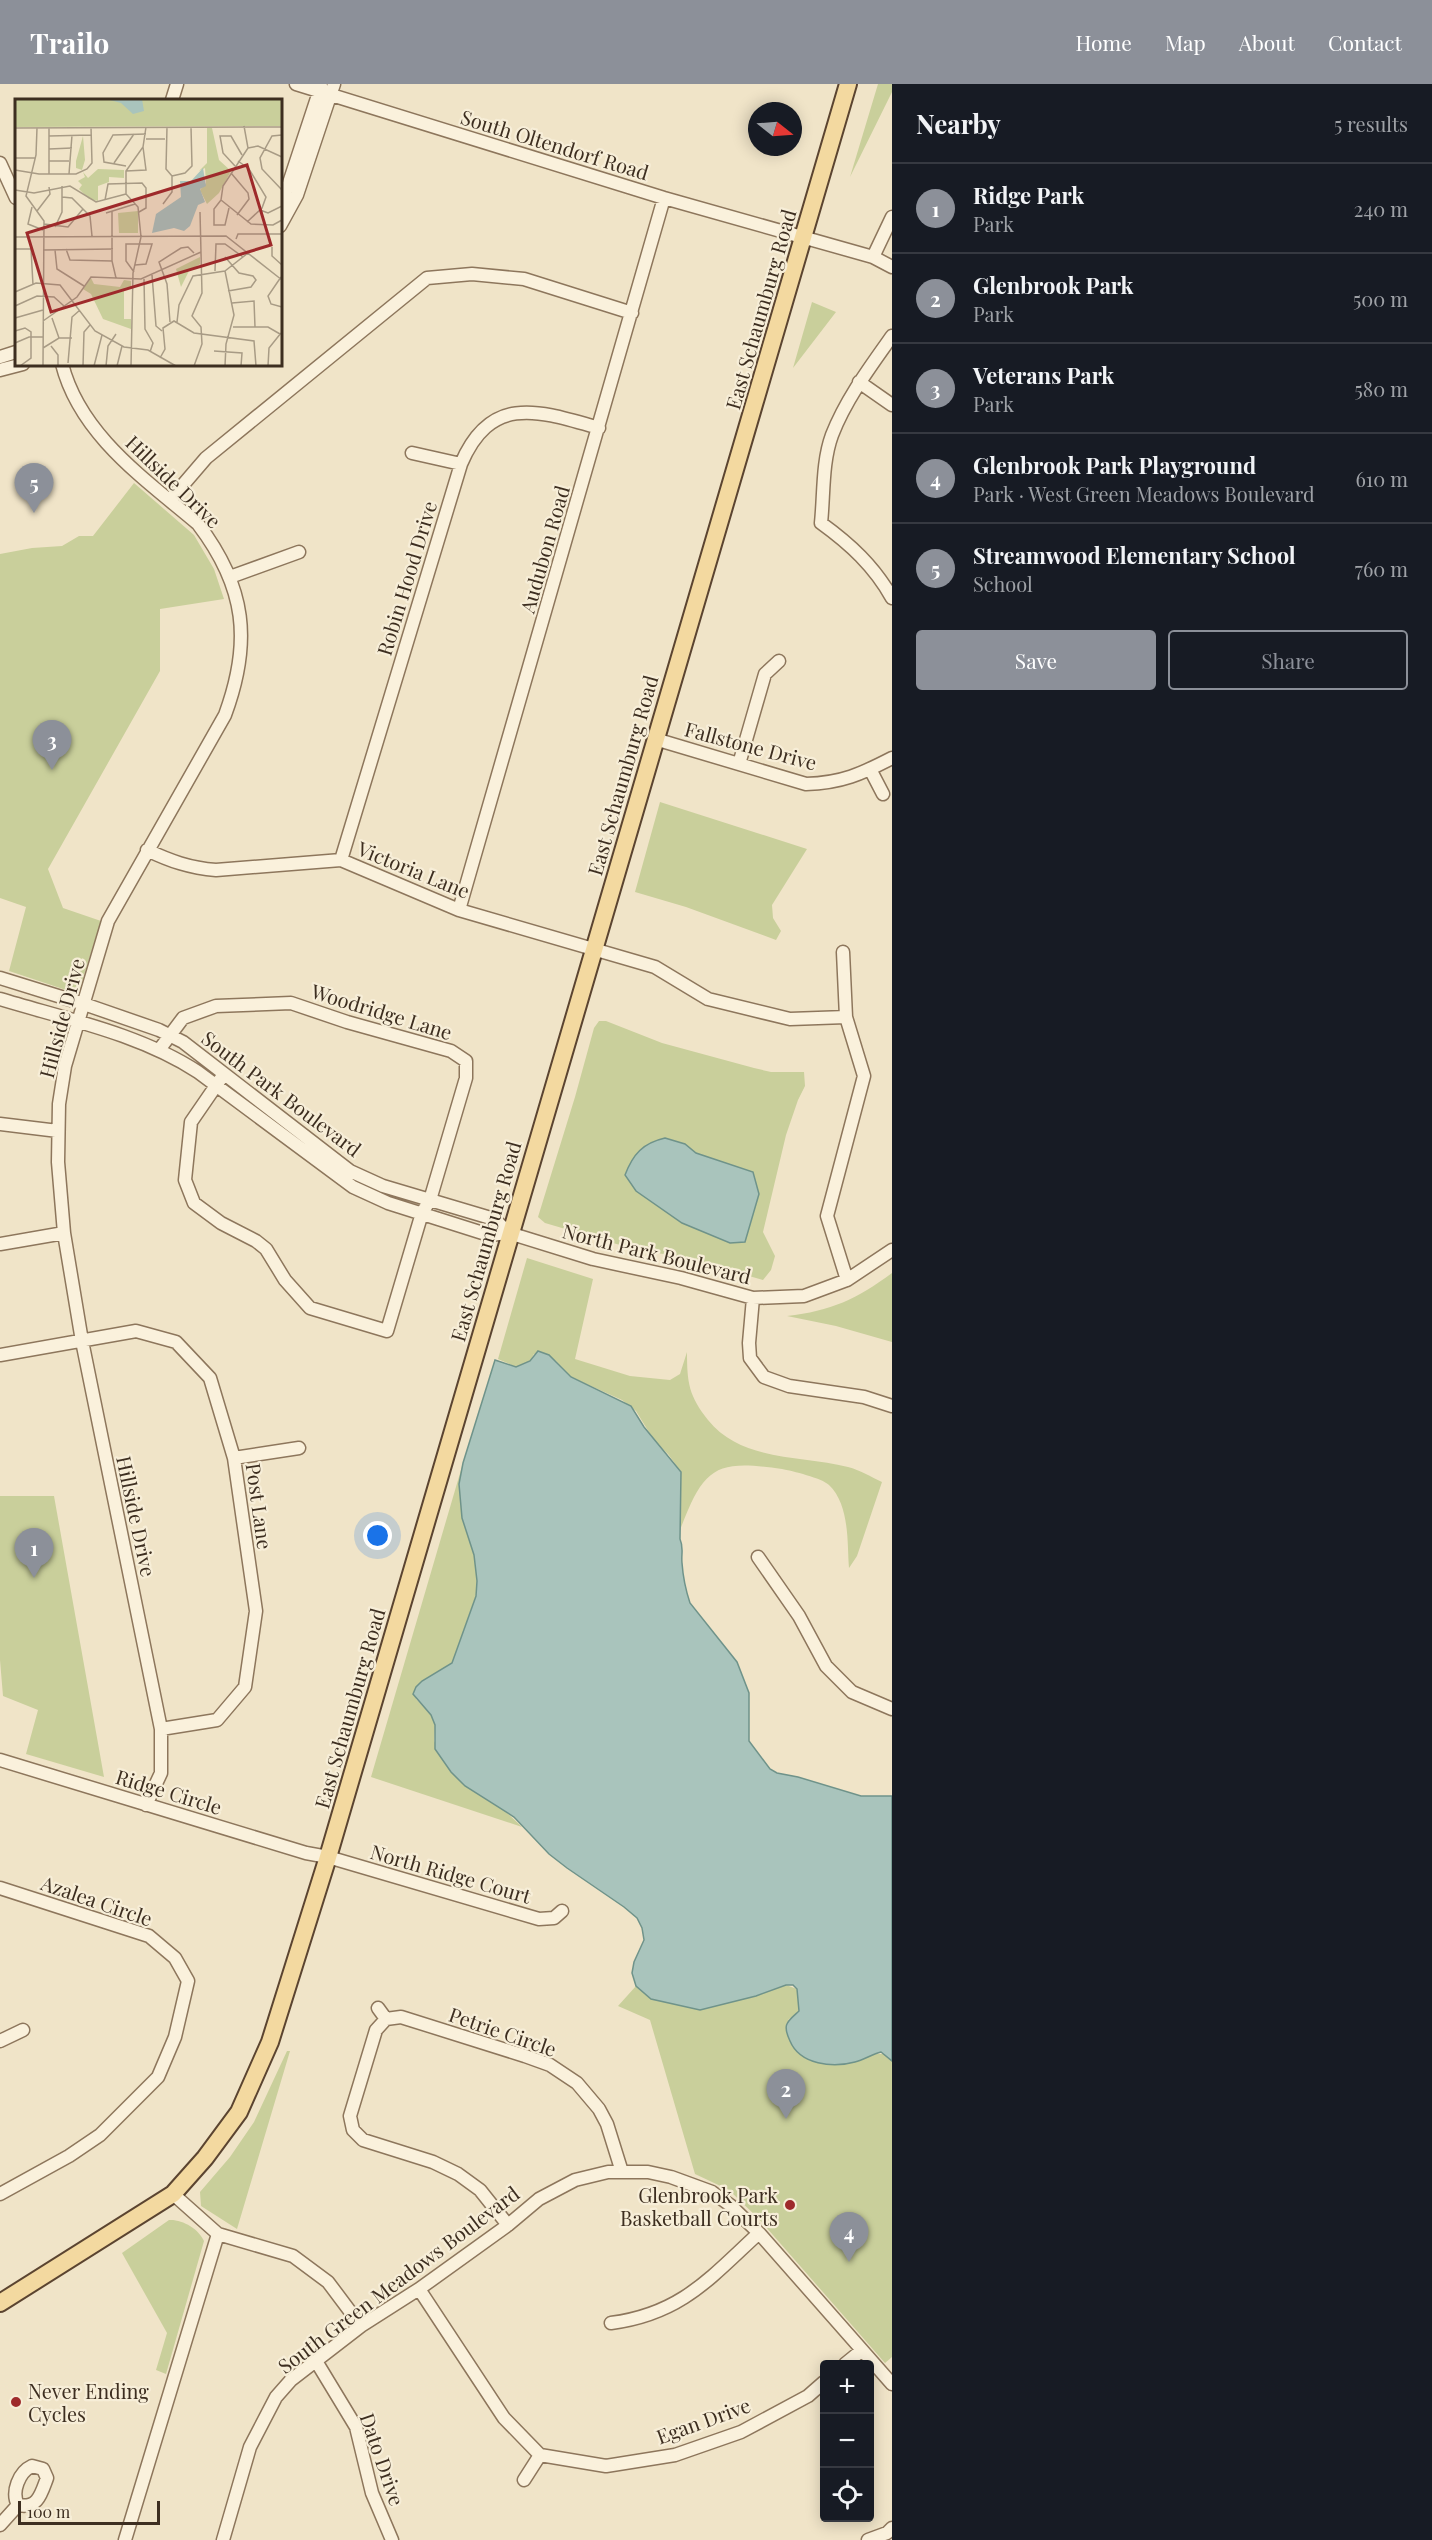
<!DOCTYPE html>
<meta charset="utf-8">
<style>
:root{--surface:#171b24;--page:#20242c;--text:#f1f3f6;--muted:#9ea1a6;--line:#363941;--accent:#8c9099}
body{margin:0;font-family:"Playfair Display",serif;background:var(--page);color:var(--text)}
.controls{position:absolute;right:18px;bottom:18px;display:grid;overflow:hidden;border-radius:6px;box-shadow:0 3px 15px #0003}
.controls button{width:54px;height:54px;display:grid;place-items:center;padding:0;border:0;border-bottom:2px solid var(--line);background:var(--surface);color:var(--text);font:30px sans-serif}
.compass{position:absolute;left:748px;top:18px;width:54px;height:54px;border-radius:50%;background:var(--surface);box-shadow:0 3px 15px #0003;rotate:107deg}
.scale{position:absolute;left:18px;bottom:15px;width:142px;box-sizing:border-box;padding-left:6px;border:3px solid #3d2e20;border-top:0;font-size:16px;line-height:21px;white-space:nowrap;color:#3d2e20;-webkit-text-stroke:4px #f7eed8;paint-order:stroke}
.you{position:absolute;left:378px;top:1452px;width:21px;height:21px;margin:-15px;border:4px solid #fff;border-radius:50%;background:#1a73e8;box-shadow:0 0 0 9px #1a73e833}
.badge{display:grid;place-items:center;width:39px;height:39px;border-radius:50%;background:var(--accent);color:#fff;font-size:20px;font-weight:700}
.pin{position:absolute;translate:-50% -50px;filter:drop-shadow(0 2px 3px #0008)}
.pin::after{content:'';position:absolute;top:32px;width:21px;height:18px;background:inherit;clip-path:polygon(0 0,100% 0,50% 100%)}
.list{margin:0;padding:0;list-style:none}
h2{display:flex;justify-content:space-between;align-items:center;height:78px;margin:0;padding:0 24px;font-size:26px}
h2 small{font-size:20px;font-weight:400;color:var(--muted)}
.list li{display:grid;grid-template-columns:39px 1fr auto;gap:18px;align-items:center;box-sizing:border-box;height:90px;padding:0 24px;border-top:2px solid var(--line)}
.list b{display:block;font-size:22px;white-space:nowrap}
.list p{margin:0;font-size:20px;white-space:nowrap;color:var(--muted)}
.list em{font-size:20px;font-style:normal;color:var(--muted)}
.actions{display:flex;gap:12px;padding:18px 24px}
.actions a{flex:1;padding:14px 0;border:2px solid var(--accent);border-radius:6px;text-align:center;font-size:21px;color:var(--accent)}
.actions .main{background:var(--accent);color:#fff}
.icon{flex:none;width:33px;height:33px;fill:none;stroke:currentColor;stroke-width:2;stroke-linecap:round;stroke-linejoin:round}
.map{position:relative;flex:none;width:892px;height:2456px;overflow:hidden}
header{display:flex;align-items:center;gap:36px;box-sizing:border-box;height:84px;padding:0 30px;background:var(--accent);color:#fff}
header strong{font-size:28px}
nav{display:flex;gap:33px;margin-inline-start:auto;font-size:21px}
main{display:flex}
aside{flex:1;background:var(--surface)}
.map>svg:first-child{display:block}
</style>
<header>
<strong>Trailo</strong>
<nav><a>Home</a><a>Map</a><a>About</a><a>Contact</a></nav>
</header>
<main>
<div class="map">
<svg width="892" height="2456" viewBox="0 0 892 2456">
<rect width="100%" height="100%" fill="#f0e4c8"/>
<path fill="#c9cf9b" d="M878 0H892V8L850 93Z
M812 218 836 228 793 284Z
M134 399 194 451 214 485 224 515 160 525V587L48 785 63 824 101 837 78 910 9 887 26 823 0 814V470L32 464 62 462 79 452H93Z
M660 718 807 765 772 821 773 834 781 847 776 856 686 823 635 808Z
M599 937H606L662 959 754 984 771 988H804L805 1002 798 1016 786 1051 763 1148 775 1172 771 1186 763 1196 683 1173 637 1166 545 1139 538 1133 575 1013 594 944Z
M527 1174 593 1195 575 1275 630 1292 670 1296 680 1290 687 1268C687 1299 689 1312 708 1336 742 1378 801 1371 848 1383 860 1386 871 1393 882 1398L857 1472 849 1484C847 1459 850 1421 829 1401 822 1394 792 1387 782 1385 715 1375 704 1383 680 1446L681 1388 668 1370 655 1358 636 1327 622 1316 571 1293 556 1277 534 1270 530 1277 516 1283 498 1275Z
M892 1189V1258L836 1242 787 1232C831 1227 857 1215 892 1189Z
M463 1379 459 1400 462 1434 474 1471 477 1497 476 1511 452 1579 422 1597 416 1615 431 1631 435 1641 434 1657 451 1688 465 1702 502 1724 522 1743 371 1693Z
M0 1412H54L104 1693 26 1670 38 1626 3 1612 0 1576Z
M786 1901 797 1905 799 1927 788 1936 873 1970H886L892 1977V2273L885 2279 759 2135 729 2106 695 2090 650 1936 618 1922 636 1902 651 1915 729 1918 756 1912Z
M287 1967H290L237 2145 201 2122 200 2108 230 2073 254 2038Z
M169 2136C182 2135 199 2145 204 2157L166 2290 156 2286 167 2249 122 2169Z"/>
<path fill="#a9c4bc" stroke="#6f938a" stroke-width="1.5" d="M665 1054 685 1060 696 1069 753 1088 759 1110 745 1158 730 1159 682 1139 636 1107 625 1091C633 1070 643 1059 665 1054Z
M538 1267 549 1271 571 1293 631 1322 644 1343 681 1388 680 1455C684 1464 681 1470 682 1479 683 1493 686 1507 690 1519L737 1578 749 1609V1657L770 1685 777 1689 798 1693 861 1712H892V1977L881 1968C872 1970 864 1976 855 1978 833 1984 800 1981 790 1957 782 1940 787 1938 799 1927L797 1905 793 1901H786L756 1912 700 1926 651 1915 636 1902 632 1889 634 1878 644 1856 642 1844 637 1834 624 1823 567 1784 549 1770 514 1733 465 1702 451 1688 435 1665V1641L431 1631 413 1610 416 1603 422 1597 452 1579 476 1512 477 1497 474 1471 462 1434 459 1400 463 1379 495 1276 516 1283 530 1277Z"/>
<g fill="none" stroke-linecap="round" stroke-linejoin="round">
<defs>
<path id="minor" d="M296 0 664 114 873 173 892 183
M172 16 177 0
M0 79 16 114
M280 120 289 99 321 2
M280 142 297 111 334 0
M873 173 892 133
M892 252C870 283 846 315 832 351 822 378 824 411 821 439 850 460 874 482 892 514
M0 273 16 268
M62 280C80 351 145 395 198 440 246 503 252 558 225 631L108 837 65 982 59 1020 58 1078 64 1149 82 1257 161 1645V1689L146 1721
M0 286 23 280
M859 298 892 321
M412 369 461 380
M170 416 206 374 427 194 472 190 524 195 632 229
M230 493 299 468
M655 655 806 700C842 699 861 690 892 674
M739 680 765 590 779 577
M870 685 883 710
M147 766C170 777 190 784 216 786L341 776 459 826 655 883 708 915 790 935 846 933
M341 776 461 380C491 309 540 327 599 344
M459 826 664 114
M843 868 846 933 864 992 827 1132 847 1196
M0 894 84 920 159 946 183 958 350 1087 383 1102 494 1135 509 1149
M0 915C66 935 140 950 198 988L353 1103 388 1119 489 1151 509 1149 593 1175 681 1194 753 1214 804 1212 847 1196 892 1166
M159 966 183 934 216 922 291 919 347 938 451 967 466 977V994L430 1116 422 1129 387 1247 310 1224 285 1196 266 1165 256 1157 221 1139 194 1119 185 1096 191 1038 224 990
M0 1040 58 1047
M0 1160 64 1149
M753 1214 749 1259 750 1274 764 1293 789 1302 864 1313 892 1322
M0 1271 136 1247 176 1258 210 1294 234 1374 256 1527 245 1603 217 1636 161 1645
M234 1374 299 1364
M758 1473 799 1532 826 1582 852 1608 892 1625
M0 1676 306 1769 328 1773 539 1835 554 1834 562 1827
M0 1804 149 1852 175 1874 188 1897 175 1953 158 1993 100 2051 69 2072 0 2110
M378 1924 386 1935
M0 1957 23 1946
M508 2141 480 2106 458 2090 433 2078 363 2056 353 2046 350 2032 376 1946 386 1935 401 1933 525 1972 550 1981 577 1999 599 2025 607 2040 622 2088
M218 2150 293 2172 328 2198 361 2242
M419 2205 504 2334 540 2371 606 2382 675 2371 741 2348 808 2312 824 2298
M611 2239C681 2230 710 2194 759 2149
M316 2277 356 2343 372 2409 392 2456
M845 2280 861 2267
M32 2382 43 2385 47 2394C41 2410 38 2425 18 2421 11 2408 19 2388 32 2382Z
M524 2396 540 2371
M0 2441 18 2421
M125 2456 218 2150 173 2110
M223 2456 250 2363 276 2313 291 2296 361 2242 419 2205 508 2141 539 2115 575 2096 608 2088H648L671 2093 712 2108 730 2121 759 2149 892 2300
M868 2456 887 2449 892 2444"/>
<path id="major" d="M0 2219 173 2110 205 2074 239 2028 270 1958 328 1773 848 0"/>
</defs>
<use href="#minor" stroke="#8d765c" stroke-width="15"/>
<use href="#major" stroke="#5b4430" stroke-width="20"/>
<use href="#minor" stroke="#faf1dc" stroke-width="12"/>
<use href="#major" stroke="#f3d9a0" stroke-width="16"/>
</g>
<g fill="#9e2a2b" stroke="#f7eed8" stroke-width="2">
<circle cx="790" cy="2121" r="6"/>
<circle cx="16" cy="2318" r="6"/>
</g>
<g text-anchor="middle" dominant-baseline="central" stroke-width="4.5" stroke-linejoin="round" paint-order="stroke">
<g font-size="20" fill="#3d2e20" stroke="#f7eed8">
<text transform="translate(555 60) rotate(17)">South Oltendorf Road</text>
<text transform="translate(760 225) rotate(-74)">East Schaumburg Road</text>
<text transform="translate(174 397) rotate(44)">Hillside Drive</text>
<text transform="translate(544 465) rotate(-74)">Audubon Road</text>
<text transform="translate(406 494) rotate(-73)">Robin Hood Drive</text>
<text transform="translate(751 661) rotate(15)">Fallstone Drive</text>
<text transform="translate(622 691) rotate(-74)">East Schaumburg Road</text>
<text transform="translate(414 785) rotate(22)">Victoria Lane</text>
<text transform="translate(382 927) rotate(17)">Woodridge Lane</text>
<text transform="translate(61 934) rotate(-75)">Hillside Drive</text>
<text transform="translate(282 1009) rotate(37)">South Park Boulevard</text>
<text transform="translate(485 1157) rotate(-74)">East Schaumburg Road</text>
<text transform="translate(657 1169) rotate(14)">North Park Boulevard</text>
<text transform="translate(260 1422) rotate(82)">Post Lane</text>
<text transform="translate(137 1432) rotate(78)">Hillside Drive</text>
<text transform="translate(349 1624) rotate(-74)">East Schaumburg Road</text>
<text transform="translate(169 1707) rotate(17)">Ridge Circle</text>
<text transform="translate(451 1789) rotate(16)">North Ridge Court</text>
<text transform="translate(97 1816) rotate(19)">Azalea Circle</text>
<text transform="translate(503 1947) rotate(19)">Petrie Circle</text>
<text transform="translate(398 2195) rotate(-37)">South Green Meadows Boulevard</text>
<text transform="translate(703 2336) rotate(-20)">Egan Drive</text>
<text transform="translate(383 2375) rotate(71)">Dato Drive</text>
</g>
<g font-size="20" fill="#3d2e20" stroke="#f7eed8" text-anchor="end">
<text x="778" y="2110">Glenbrook Park<tspan x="778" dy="23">Basketball Courts</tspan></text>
<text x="28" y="2306" text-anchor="start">Never Ending<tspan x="28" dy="23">Cycles</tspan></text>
</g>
</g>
<g transform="translate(15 15)">
<rect width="267" height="267" fill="#f0e4c8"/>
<path d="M0 0H267V27L0 28ZM192 29H197L204 61 216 72 204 94 192 105 185 91 191 84 190 69 184 72 192 64ZM68 37 70 61 67 71 61 69V62ZM83 70 109 71V79L94 78V83L83 87V102L74 100 64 90 67 86 63 82 70 78 68 73 73 79ZM123 112V134H104L103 114ZM185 158V165L174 172 166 188 161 170ZM76 179 79 185 105 188 109 181 116 182V188L109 189V220H116V230L88 220 76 195 68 190Z" fill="#c9cf9b"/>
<path d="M91 0H127L129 12 118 15 106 4ZM188 69 191 87 185 90 190 103 183 106 175 127 169 132 159 129 137 134 141 115 166 98 165 82H176Z" fill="#a9c4bc"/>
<path fill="none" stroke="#a89b85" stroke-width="1.5" d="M152 28 151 70 157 77M0 29 267 28M22 29 21 56 11 97 29 122 28 267M34 29V75M267 36 257 37 245 59 247 70 267 91M34 37 76 36M131 40H150M233 49 243 47 267 58M34 50 57 49M0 59H20M34 62H54M223 62 234 70 251 98 247 109 232 123M99 64 119 35M111 67 89 63 88 54 98 36 131 35M220 67 208 54 205 37H216L227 56M0 71 24 75H61L72 70 77 64 76 28M111 72 131 71 128 48M216 74 233 94 234 100 222 116M54 75 57 36M157 77 170 74 177 67 176 28M0 91 19 94 55 87 81 103 111 95M47 98 57 99 75 117 77 137M90 101 93 85 127 84 131 89V109L124 113M206 101 208 87 233 49 229 27M206 101 236 125 258 126 267 121M206 101 199 110V126H210L214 109M148 105 157 93V77M17 108 13 125 28 131M245 111 253 114 267 107M22 112 35 95 34 88M97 112V162L101 179M91 114 120 105M29 125 53 128 68 110M40 128 47 113V87M0 138 211 137 267 181M221 140 223 135H267M257 148V157L267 166M0 150H16L18 186M51 150 55 161 97 162M28 151 98 150M40 151 42 170 69 187M210 158 224 174 238 177 241 181 236 188 213 192M200 172 201 145H210L228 158M119 173 111 162V145H137L131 165 120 166M137 176 141 227 147 232M266 178 253 197 256 205 267 208M129 180 130 230 138 244 135 253M0 193 21 184 45 186 80 232 109 248 133 251 161 267M217 204 239 202 240 228M0 207 22 197 39 198 49 207M0 219 28 211M37 219 44 239M28 222 62 198 76 178 126 180 186 153M155 223 152 185 144 163 166 149 173 148 179 154M162 223 164 206 178 177 210 172M218 228H253L265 235M0 232 10 229 16 233V259L5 267M0 244 14 238H28M36 247 43 256V267M28 249 44 239H57M199 252 227 254 226 267M145 259 150 250 148 229 159 222 179 234 239 242 241 267M53 264 57 218 65 211M68 267 69 233 75 226M79 267 87 236M91 267 93 247 101 235M102 267 107 247M116 267 118 174 126 138 123 108 111 95V72L128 48 131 28M179 267 187 245 186 228 177 217 187 194 185 113M210 267 211 245 219 216 210 172 233 154M253 267 254 249 266 234"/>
<path fill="#9e2a2b" fill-opacity="0.15" stroke="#9e2a2b" stroke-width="3" d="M232 66 256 146 36 213 12 134Z"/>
<rect width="267" height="267" fill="none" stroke="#3d2e20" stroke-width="3"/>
</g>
</svg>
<div class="controls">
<button>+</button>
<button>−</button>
<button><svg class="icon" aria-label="locate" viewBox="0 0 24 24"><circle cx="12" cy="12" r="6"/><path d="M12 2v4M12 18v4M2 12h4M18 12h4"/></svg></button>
</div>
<svg class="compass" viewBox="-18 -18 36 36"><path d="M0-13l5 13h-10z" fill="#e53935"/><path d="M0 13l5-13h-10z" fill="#9ea1a6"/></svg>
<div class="scale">100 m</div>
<div class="you"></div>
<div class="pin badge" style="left:34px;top:1494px">1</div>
<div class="pin badge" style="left:786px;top:2035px">2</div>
<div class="pin badge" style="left:52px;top:686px">3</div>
<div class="pin badge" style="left:849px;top:2178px">4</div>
<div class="pin badge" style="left:34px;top:429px">5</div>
</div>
<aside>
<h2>Nearby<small>5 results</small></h2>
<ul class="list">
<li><span class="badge">1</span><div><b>Ridge Park</b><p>Park</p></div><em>240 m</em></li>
<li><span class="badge">2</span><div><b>Glenbrook Park</b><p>Park</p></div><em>500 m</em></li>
<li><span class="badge">3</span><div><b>Veterans Park</b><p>Park</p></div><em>580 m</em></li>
<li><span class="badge">4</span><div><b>Glenbrook Park Playground</b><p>Park · West Green Meadows Boulevard</p></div><em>610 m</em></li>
<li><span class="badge">5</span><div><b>Streamwood Elementary School</b><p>School</p></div><em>760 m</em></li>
</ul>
<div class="actions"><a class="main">Save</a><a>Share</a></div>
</aside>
</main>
